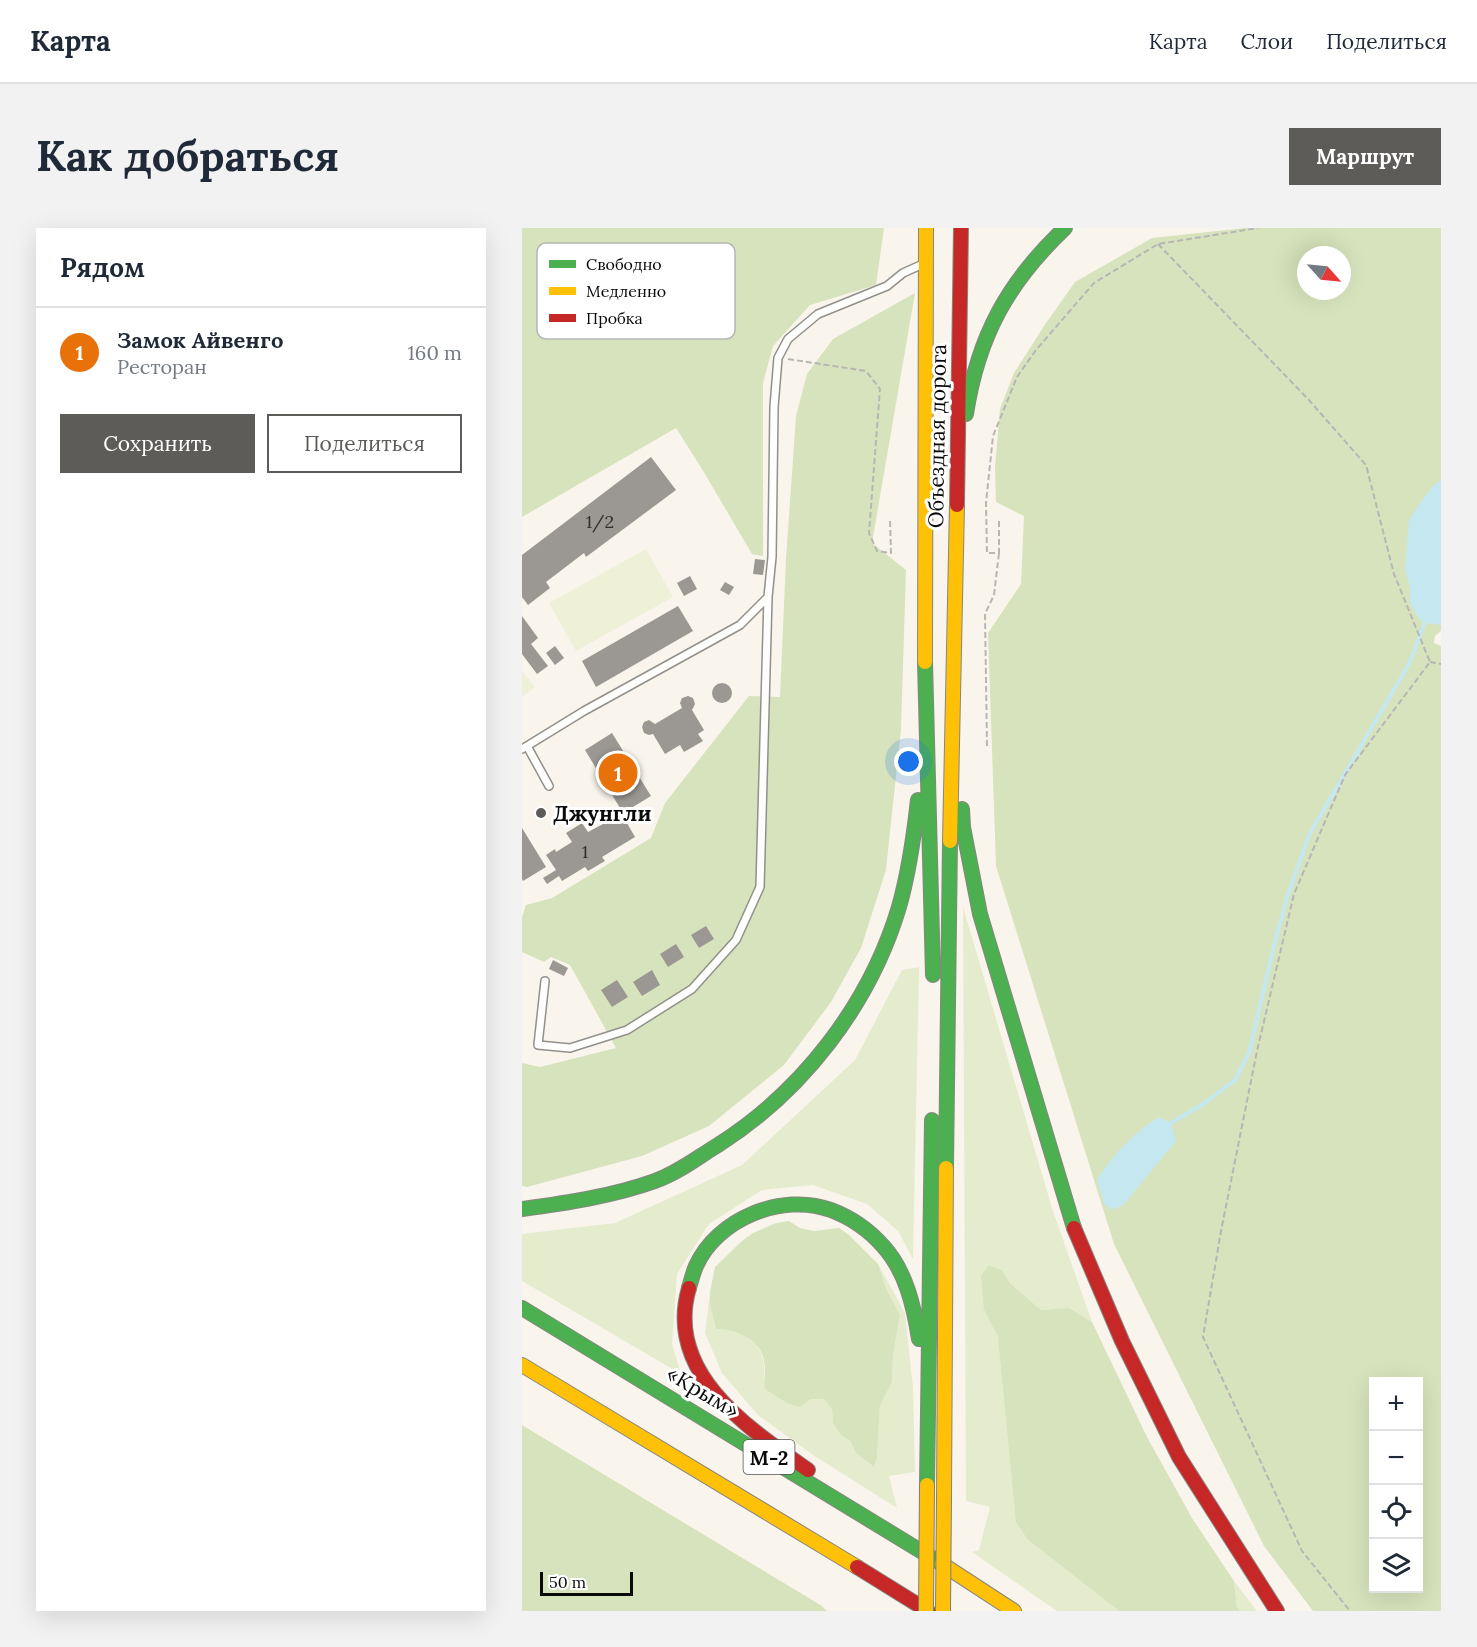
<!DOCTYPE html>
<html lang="ru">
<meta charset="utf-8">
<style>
:root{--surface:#fff;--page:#f2f2f3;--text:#1f2937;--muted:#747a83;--line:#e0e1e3;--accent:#5e5c59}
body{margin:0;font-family:Lora,serif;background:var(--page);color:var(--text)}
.controls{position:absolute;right:18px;bottom:18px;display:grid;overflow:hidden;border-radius:0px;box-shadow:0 6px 24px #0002}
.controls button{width:54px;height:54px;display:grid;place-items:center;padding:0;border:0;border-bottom:2px solid var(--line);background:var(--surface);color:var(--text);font:30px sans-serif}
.compass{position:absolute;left:775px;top:18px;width:54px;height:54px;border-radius:50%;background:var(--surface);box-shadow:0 6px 24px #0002;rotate:117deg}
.scale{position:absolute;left:18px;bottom:15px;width:93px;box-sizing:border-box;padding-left:6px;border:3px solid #0a0a0a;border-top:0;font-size:16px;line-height:21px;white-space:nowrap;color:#0a0a0a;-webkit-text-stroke:4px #fff;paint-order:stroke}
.you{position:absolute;left:387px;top:534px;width:21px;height:21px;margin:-15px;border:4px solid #fff;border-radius:50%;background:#1a73e8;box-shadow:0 0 0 9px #1a73e833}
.badge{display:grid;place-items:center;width:39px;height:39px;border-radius:50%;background:var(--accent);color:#fff;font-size:20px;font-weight:700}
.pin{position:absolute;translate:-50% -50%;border:3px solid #fff;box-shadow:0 2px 6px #0006}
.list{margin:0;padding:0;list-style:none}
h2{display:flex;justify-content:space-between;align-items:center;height:78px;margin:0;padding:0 24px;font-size:26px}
h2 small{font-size:20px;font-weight:400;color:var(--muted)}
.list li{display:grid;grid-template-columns:39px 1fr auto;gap:18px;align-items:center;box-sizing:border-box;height:90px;padding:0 24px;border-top:2px solid var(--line)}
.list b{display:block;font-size:22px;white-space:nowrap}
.list p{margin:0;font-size:20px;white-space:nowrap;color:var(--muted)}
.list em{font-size:20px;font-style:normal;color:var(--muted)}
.actions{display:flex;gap:12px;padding:18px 24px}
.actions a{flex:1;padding:14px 0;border:2px solid var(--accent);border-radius:0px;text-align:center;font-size:21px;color:var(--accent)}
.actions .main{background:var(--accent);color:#fff}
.icon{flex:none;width:33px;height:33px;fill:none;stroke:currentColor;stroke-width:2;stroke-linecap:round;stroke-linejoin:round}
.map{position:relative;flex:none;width:919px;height:1383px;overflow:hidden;border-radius:0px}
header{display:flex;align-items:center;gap:36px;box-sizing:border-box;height:84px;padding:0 30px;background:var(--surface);border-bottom:2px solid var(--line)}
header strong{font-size:28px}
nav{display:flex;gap:33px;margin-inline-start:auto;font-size:21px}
.intro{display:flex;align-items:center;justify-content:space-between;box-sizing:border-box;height:144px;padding:0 36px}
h1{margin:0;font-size:42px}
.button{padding:15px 27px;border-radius:0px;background:var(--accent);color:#fff;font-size:21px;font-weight:700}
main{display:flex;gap:36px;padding:0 36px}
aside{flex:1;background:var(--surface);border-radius:0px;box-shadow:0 6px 24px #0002}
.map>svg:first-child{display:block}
</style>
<header>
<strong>Карта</strong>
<nav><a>Карта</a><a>Слои</a><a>Поделиться</a></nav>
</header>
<div class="intro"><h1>Как добраться</h1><a class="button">Маршрут</a></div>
<main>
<aside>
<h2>Рядом<small></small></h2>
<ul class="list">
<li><span class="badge" style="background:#e8710a">1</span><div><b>Замок Айвенго</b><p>Ресторан</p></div><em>160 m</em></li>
</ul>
<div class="actions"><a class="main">Сохранить</a><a>Поделиться</a></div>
</aside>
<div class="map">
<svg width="919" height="1383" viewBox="0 0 919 1383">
<rect width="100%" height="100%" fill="#f9f5ec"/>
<path fill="#e5eccd" d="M441 679 530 980 570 1094 547 1080 519 1082 488 1055 480 1042 468 1037 462 1082 476 1109 506 1312 597 1383H535L450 1324 457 1322 468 1279 444 1273Z
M397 739 391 1031 376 1003 345 976 291 957 240 962 187 996 155 1046 150 1116 159 1146 0 1053V1006L93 995 220 937 333 832 380 742Z
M356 1036 383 1085 391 1159 393 1244 367 1248 375 1280 291 1227 236 1187 200 1145 183 1105 188 1064V1077L194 1101C225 1101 245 1116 242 1149L289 1171H302L310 1182 311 1195 318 1206 328 1213 334 1225 352 1239 355 1229 358 1178 370 1154 371 1128 378 1087 365 1062Z
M712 1353 735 1383H718L715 1379Z"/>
<path fill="#d7e3bc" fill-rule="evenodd" d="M0 0H362L354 57 288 77 251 118 241 155V328L230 326 180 241 154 200 0 289Z
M723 0H919V403L913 408 912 415 919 418V1383H791L742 1318 592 1016 474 638 466 405 499 356 502 288 474 274 473 239 478 181 492 145 524 95 553 54 630 10ZM784 27H820V63H784ZM852 1154H896V1360H852Z
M393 65 350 315 384 342 379 501 364 642 339 720 309 774 262 837 187 898 120 928 5 959 0 958V835L18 839 94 820 48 737 29 729 22 734 0 724V689L4 677 30 670 129 610 143 575 227 468 258 469 264 331 274 188 285 146 311 111Z
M267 993 278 1000 292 1003 317 1000 327 1007 356 1036 365 1062 378 1087 371 1128 370 1154 358 1178 355 1229 352 1239 334 1225 328 1213 318 1206 311 1195 310 1182 302 1171H289L277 1179 265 1175 243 1161C242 1152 244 1142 242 1132 238 1111 214 1101 194 1101L188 1077V1064L193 1039 221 1012 231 1005 254 995Z
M467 1037 480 1042 488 1055 519 1082 547 1080 570 1094 625 1209 670 1290 712 1353 715 1379 718 1383H597L506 1312 494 1294 476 1109 462 1082 459 1048Z
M0 1197 300 1378 305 1383H0Z"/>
<path fill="#eef1d7" d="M124 321 151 369 54 423 27 375Z
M0 443 13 459 0 469Z"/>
<path fill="#c5e8f0" d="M919 252V397L900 394 895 388 888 375V360L883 340 887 292 900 272 912 257Z
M637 889 649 895 654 913 602 976 591 982 582 976 575 951C592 926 611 905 637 889Z"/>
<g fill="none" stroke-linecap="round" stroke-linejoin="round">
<path stroke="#c5e8f0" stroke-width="4" d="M649 895 683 875 713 852 727 825 752 717 765 670 787 607 888 434 903 394"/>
</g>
<path fill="#9b9893" d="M129 229 154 262 64 329 62 325 24 354 28 360 6 377 0 369V327Z
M233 331 243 332 241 347 231 346Z
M168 348 175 361 162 368 155 355Z
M203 354 212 359 207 367 198 362Z
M156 378 171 403 74 459 60 433Z
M0 388 16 410 9 416 26 438 15 446 0 426Z
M33 418 42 430 33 437 24 425Z
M190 465a10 10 0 1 1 20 0a10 10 0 1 1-20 0Z
M166 468 171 470 173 476 170 482 182 502 176 506 181 513 162 524 158 517 143 526 131 506 127 507 122 505 120 499 122 494 127 492 133 496 160 480 158 475 160 470Z
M90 505 129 568 101 585 63 522Z
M87 588 89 591 92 589 94 591 97 589 99 592 102 590 113 609 80 629 83 633 66 643 63 639 40 653 37 648 25 656 21 650 34 642 24 627 33 621 34 624 50 614 44 605 60 595 66 604 81 596 79 593Z
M0 600 24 639 1 653 0 651Z
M184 698 192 711 177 720 169 707Z
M154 716 162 729 146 739 138 726Z
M31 732 46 740 42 748 27 741Z
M130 742 138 757 120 768 111 754Z
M95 752 106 769 90 779 79 762Z"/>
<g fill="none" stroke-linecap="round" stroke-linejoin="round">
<defs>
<path id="lane" d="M5 518 27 558
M0 521 62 483 218 397 246 369 250 329 252 179 256 130 266 111 296 86 365 58 381 45 401 36
M23 753 16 817 48 820 105 802 170 761 214 712 238 659 246 369"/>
<path id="fast" d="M444 186C456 108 486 54 543 0
M403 434 411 747
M440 581 441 599 458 686 552 1000
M424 940 428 613
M0 981C45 975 91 968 133 953 156 945 176 929 196 917 281 863 348 776 377 679 387 644 392 608 396 572
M167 1060C169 1053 171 1045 174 1038 195 991 260 964 309 982 330 990 347 1002 361 1018 384 1043 392 1079 397 1111
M0 1080 420 1336
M405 1257 410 892"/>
<path id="slow" d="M403 434 404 0
M428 613 435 277
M0 1137 335 1339
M422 1267 424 940
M420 1336 492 1383"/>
<path id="jam" d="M435 277 439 0
M552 1000 600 1113 657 1229 755 1383
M167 1060C142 1145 227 1201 286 1242
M335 1339 406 1383"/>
</defs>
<use href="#lane" stroke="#92908c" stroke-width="10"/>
<use href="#fast" stroke="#888682" stroke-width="16"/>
<use href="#slow" stroke="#888682" stroke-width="16"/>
<use href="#jam" stroke="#888682" stroke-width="16"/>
<path stroke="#b7b6b5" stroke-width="2" stroke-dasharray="6 3" stroke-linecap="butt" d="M636 16 786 171 844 237 872 346 908 434 823 547 772 666 735 823 699 1003 681 1109 780 1323 828 1383
M266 131 344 143 358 161 347 305 355 323 369 325 368 291
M477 293V325H465L464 275 471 208 495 149 514 122 572 55 636 16 736 0
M908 434 919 436
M465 518 463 386 472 367 477 325"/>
<use href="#lane" stroke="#fefefc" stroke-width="7"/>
<use href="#fast" stroke="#4caf50" stroke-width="14"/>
<use href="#slow" stroke="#ffc107" stroke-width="14"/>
<use href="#jam" stroke="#c62828" stroke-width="14"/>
<defs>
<path id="slow-bridge" d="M404 1383 405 1257
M421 1383 422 1267"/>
</defs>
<use href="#slow-bridge" stroke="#7f7d79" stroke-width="16" stroke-linecap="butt"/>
<use href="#slow-bridge" stroke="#ffc107" stroke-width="14"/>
</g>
<circle fill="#5e5c59" stroke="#fff" stroke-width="2" cx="19" cy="585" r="6"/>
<g text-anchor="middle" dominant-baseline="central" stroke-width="6" stroke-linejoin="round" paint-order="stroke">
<g font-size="18" fill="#2e2e2c">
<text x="78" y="293">1/2</text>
<text x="63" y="623">1</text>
</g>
<rect fill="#fff" stroke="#545454" stroke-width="1.5" x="221.5" y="1212" width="51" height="34" rx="4.5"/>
<g font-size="20" font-weight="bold" fill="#0a0a0a">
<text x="247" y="1229">М-2</text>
</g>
<g font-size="21" fill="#0a0a0a" stroke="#fff">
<text transform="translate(415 208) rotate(-89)">Объездная дорога</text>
<text transform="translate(181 1164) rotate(31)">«Крым»</text>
</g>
<g font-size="21" font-weight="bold" fill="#0a0a0a" stroke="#fff" text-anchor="start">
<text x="31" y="585">Джунгли</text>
</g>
</g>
<rect x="15" y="15" width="198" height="96" rx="9" fill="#fff" stroke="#b6b6b6" stroke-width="1.5"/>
<rect x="27" y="32" width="27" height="8" fill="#4caf50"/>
<rect x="27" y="59" width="27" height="8" fill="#ffc107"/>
<rect x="27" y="86" width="27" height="8" fill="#c62828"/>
<g font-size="16" fill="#0a0a0a">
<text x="64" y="42">Свободно</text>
<text x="64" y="69">Медленно</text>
<text x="64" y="96">Пробка</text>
</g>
</svg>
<div class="controls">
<button>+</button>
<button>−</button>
<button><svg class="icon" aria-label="locate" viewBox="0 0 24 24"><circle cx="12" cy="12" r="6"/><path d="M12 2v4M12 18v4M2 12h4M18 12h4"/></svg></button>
<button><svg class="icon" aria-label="layers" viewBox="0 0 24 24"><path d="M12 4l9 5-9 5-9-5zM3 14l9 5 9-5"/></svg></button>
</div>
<svg class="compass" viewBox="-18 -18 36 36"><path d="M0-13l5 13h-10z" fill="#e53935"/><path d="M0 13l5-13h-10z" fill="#747a83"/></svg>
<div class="scale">50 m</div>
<div class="you"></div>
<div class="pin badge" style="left:96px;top:545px;background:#e8710a">1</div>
</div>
</main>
